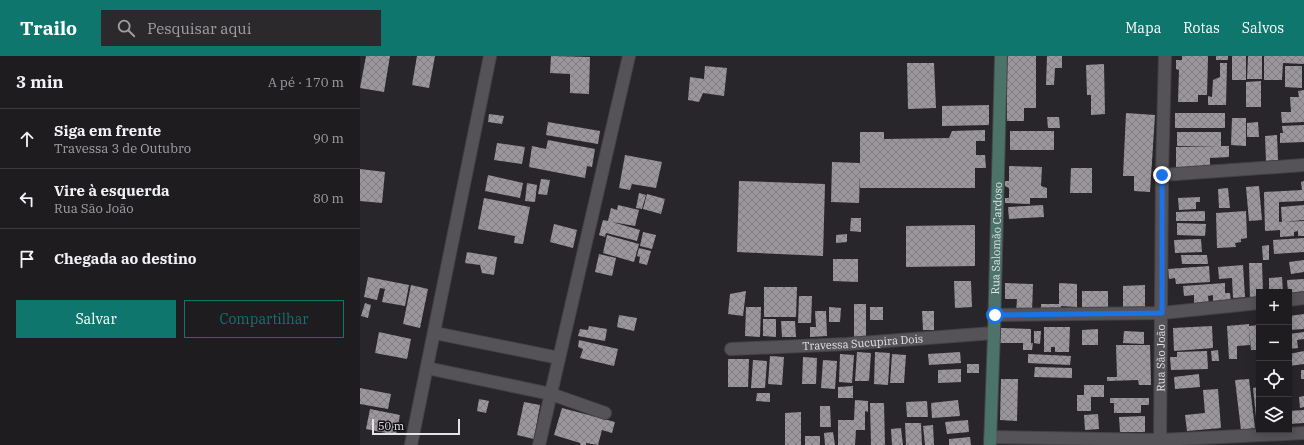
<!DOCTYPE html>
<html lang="pt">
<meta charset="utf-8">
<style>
:root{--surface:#1f1c20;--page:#2c292d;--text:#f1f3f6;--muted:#a1a1a5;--line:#3c3a3e;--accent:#0f766e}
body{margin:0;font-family:"IBM Plex Serif",serif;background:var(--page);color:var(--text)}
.controls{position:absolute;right:12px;bottom:12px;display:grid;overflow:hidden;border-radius:0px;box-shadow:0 2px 10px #0003}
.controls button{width:36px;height:36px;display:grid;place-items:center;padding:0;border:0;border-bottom:1px solid var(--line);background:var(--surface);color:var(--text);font:20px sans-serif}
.scale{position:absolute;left:12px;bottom:10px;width:88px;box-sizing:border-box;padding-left:4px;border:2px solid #e5e3e6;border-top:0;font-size:11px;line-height:14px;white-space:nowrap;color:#e5e3e6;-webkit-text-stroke:3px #111012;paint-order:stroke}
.stop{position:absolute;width:12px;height:12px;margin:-9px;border:3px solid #1a73e8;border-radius:50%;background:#fff}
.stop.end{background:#1a73e8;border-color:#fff;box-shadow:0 1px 4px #0008}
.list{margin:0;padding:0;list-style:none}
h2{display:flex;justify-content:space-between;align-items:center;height:52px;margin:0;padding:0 16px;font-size:17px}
h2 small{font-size:13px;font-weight:400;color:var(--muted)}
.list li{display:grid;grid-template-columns:26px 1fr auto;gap:12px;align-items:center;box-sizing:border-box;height:60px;padding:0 16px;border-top:1px solid var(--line)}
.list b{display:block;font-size:15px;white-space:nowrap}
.list p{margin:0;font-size:13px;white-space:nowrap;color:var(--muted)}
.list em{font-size:13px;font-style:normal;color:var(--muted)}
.actions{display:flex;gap:8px;padding:12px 16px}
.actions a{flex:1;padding:9px 0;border:1px solid var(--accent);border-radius:0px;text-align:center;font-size:14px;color:var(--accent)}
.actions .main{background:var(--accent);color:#fff}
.icon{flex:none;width:22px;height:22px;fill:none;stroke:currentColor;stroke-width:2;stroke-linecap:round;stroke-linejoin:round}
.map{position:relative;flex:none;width:944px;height:389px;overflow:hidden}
header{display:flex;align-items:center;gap:24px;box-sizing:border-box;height:56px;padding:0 20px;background:var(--accent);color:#fff}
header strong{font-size:19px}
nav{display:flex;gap:22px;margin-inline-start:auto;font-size:14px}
.search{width:280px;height:36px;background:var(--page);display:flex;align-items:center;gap:10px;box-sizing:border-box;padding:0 14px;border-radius:0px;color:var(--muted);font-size:15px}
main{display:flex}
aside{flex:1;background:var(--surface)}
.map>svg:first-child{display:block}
</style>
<header>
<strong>Trailo</strong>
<div class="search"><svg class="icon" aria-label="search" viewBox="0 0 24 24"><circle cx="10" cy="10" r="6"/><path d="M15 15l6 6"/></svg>Pesquisar aqui</div>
<nav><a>Mapa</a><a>Rotas</a><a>Salvos</a></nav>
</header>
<main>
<aside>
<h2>3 min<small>A pé · 170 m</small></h2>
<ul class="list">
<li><svg class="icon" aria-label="ahead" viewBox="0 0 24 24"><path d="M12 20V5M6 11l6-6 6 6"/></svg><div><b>Siga em frente</b><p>Travessa 3 de Outubro</p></div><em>90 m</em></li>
<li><svg class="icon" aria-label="left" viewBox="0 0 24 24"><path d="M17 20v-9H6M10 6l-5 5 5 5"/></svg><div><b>Vire à esquerda</b><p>Rua São João</p></div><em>80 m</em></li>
<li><svg class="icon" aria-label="arrive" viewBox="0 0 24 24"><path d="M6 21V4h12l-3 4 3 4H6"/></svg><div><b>Chegada ao destino</b></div></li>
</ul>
<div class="actions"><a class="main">Salvar</a><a>Compartilhar</a></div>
</aside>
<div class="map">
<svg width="944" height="389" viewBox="0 0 944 389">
<defs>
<pattern id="building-cross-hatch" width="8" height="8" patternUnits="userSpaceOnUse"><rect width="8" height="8" fill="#9a969c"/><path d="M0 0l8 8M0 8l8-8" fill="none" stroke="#807d82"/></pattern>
</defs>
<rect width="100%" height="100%" fill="#29262b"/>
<path fill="url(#building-cross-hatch)" d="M6 0H30L24 36 0 32Z
M57 0H75L69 32 52 29Z
M191 0 230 1 229 38 210 37V18L190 17Z
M647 0H676V52H664V65H647Z
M687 0H702V12H695L694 29H686Z
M822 0H848L847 39H838V46H818L819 14 816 13V4H822Z
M856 0H868V4H856Z
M872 0H886V24H872Z
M888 0H902V23H887Z
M904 0H944V8L923 7 922 24H904Z
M547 7H574L576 52 548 53Z
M860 7H867L866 49H848V40L852 41 853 24 860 21Z
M744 8 745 58 731 59V39H727L726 9Z
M345 10 367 12 364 40 343 37 339 46 328 44 330 21 344 23Z
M925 10H942V32L925 31Z
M901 25V51H886V26Z
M944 34V66L922 67 921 56H931L930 41H939L938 35Z
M629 49V69L582 70V50Z
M766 57 795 59 790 136 774 135V120H763Z
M815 57H865V72H815Z
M129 58 144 60 142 68 128 66Z
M687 61H699L700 72H688Z
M872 62H886V90L871 89Z
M188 66 240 75 238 88 186 79Z
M898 66 899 81H887V67Z
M944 69V86L920 87V77H923L922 70Z
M625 74V85H616V99H625L626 112H615V132H500V118L499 147 471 146 472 106 500 107V76H524V83L589 82 592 75Z
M650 75H694V94H650Z
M817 76H861V90H869V101L850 102V113L816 114V91L859 90H817Z
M917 79 918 104 906 105 905 80Z
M188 84 235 93 232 111 227 110 225 122 169 111 172 90 186 93Z
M137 87 165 91 162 108 134 104Z
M265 99 302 106 296 132 272 128 270 134 259 132Z
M649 110 682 111 681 130 687 132V142H670V148L645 147V142H649V132L645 130V125H649Z
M711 112H732V137H710Z
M0 113 25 116 22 147 0 145Z
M128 119 163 127 160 142 125 135Z
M181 123 190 124 187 139 178 138Z
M379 125 465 128 463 200 377 196Z
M944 125V145L919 146V166L944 165V180H938V175L934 176V180L920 181V174L905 175 904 136 942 134 941 126Z
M167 127 177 129 175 146 165 145Z
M899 130 902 164 889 165 886 131Z
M868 132 870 152H859L858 133Z
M279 137 286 139 282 153 276 152Z
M287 138 305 143 301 158 283 153Z
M840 141V146H836V153L819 154 818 142Z
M124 142 170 151 163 188 154 187 155 180 118 173Z
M258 149 279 154 275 170 252 166 280 174 277 185 246 177 245 181 239 179 243 164 248 165 251 152 257 154Z
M683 149 684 161 649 163 648 151Z
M944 149V164L922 166 921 151Z
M845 155V165H816V156Z
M886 155 887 182 881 183V186L875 187 876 191 857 192 856 157Z
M491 162H501V176L490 175Z
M817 167 846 168 845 180 817 179Z
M194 168 217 174 213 192 190 186Z
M615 169V210L546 211V170Z
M283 176 296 179 292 193 280 190Z
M487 178V186L476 187V179Z
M247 179 279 188 274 206 243 197Z
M944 182V196L914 198 913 184Z
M841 183 842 196 815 197 814 184Z
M909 189V204H903L902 190Z
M279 192 291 195 287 209 279 207 280 201 277 200Z
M107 196 137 201 134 219 122 217 120 209 105 207Z
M239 198 256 202 252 220 235 216Z
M821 199H847L848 208H822Z
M473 203H498V226L473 225Z
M944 204V216L931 218 929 206Z
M889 207H902L903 236H899V241L890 242Z
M883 209 885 241 873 242 872 222 859 223 858 211Z
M849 210 850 226 816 228 815 222 809 223 808 213Z
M8 221 49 229 45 250 22 246 25 233 20 232 17 244 4 241Z
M922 221 923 236H909V222Z
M944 223V236L929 237V236H928L927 224Z
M594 225H611L612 251 595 252Z
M645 227 673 228 672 256H656L657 243H645Z
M699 227 717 228V251L701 250V257H681V248H699Z
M865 227V237H870L871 246 853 247V239L848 240 849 249 834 250V239L824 240 823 230Z
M51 229 68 233 60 272 43 268Z
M785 229V253H763V230Z
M404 231H437L436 261H404Z
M386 235 383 260 368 258 370 238Z
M722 235H748V256L733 252H722Z
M439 240H452L451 267H438Z
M5 247 11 249 8 262 1 260Z
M494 248H506V281H494Z
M386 251H401L400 281 385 280Z
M469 251 481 252 480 266H469Z
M510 251H523V264H510Z
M455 255H466L467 280 450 281V271H456Z
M562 255H574V274H563Z
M944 258V273L929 274V260Z
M259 259 277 262 274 275 257 271Z
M403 263H416V281L403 280Z
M421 265H435L436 281H422Z
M889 268V270L899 269V294H891L889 272 890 289 877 290V303H869L867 270Z
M229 270 247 273 245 285 218 280 220 273 228 274Z
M852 270 853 292 814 295 813 272Z
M684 271H710L709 296H695V291H691V296H684Z
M641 272 671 273V287H673L672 294H663V287H640Z
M738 273V289H722V274Z
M674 275H681L680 288 674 287Z
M764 275 784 276V288L763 287Z
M19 276 51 283 47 303 15 297Z
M944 276V283L937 284 938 292 929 293V278Z
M219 284 258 293 254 310 220 302 223 293 218 291Z
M756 289H790L791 329H779L778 324 747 325V321H757Z
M858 294 859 305H852L851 295Z
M847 295 848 313 811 314 810 301H817V296Z
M944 295V308L929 310V298Z
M497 296 511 297 509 325H495Z
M515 296 530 297 528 329 514 328Z
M600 296 601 307 569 309 568 298Z
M480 298 494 299 492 327 479 326Z
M532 298 546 299 544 327H530Z
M668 298 711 300 710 309 668 307Z
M410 300 424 301 422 329 408 328Z
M443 301 457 302 456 328H442Z
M368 303H389L388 331H368Z
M393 304 407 305 405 332H391Z
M463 304 477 305 475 333 461 332Z
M607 308H619V317H607Z
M675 311 712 312V322L674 321Z
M601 313V326L578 327V314Z
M941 314H944V323H941Z
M839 318 840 331 815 333 814 321Z
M641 323H658L657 365 640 364Z
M889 323 895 372 881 374 875 324Z
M724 329H744V341H731V355H717V339H724Z
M493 330V342H478V331Z
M899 331V360L896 361 893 332Z
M0 332 31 338 28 353 0 348Z
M858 333 861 372 827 375 825 359 845 357 843 334Z
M397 337H410V346L396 345Z
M944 340V351L940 352 939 341Z
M750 342H789V349H781V357H754V347H750Z
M119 343 129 345 126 357 117 355Z
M495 344 508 345V356L505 355V374H496L495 389H478V364H494Z
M598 344 600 360 572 362 571 347Z
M567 345 568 361H547L546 346Z
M164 346 180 349 174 383 157 379Z
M510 347H524L525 389H511Z
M460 350H470L471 371H460Z
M202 352 255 366 252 377 242 374 238 389 226 387V389H220V387L194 379Z
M10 353 40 359 36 379 6 373Z
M944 354V367L929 368V355Z
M441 356V389H425V357Z
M738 358 739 373 725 374 724 359Z
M785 360V376H760L759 361Z
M608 364 609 376 587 378 585 366Z
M545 367H561L562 389H546Z
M573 369 574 389H565L563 370Z
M541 372 543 389H532L531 373Z
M473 376 475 389H465L464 377Z
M445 380H460V389H445Z
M610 381 611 389H589V383Z"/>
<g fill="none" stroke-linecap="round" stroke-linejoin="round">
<defs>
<g id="street">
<path d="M802 119 944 109"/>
<path d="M929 244 944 242"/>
<path d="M635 259 802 257 899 247"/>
<path d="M75 277 199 302"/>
<path id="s1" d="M371 293 487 288 634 277"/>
<path d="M67 312 191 338 245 357"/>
<path d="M630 381 800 384 944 377"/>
<path d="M51 389 130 0"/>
<path d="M179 389 269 0"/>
<path id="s2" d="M800 389 802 119 805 0"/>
</g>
<g id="secondary">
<path id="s3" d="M630 389 634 277 641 0"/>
</g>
</defs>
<use href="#street" stroke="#454246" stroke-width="14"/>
<use href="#secondary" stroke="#454246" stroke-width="14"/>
<use href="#street" stroke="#565358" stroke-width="12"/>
<use href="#secondary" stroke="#4b7368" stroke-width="12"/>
</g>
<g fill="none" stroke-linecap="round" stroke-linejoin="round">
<path stroke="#1a73e8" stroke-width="5" d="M635 259 802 257V119"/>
</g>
<g text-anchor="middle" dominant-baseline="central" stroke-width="4" stroke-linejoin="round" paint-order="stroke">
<g font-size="11" fill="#e5e3e6" stroke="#111012">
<text stroke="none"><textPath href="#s3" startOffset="207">Rua Salomão Cardoso</textPath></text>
<text stroke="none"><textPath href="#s1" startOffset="132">Travessa Sucupira Dois</textPath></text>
<text stroke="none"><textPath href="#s2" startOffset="87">Rua São João</textPath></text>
</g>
</g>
</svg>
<div class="controls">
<button>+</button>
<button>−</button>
<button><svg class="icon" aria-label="locate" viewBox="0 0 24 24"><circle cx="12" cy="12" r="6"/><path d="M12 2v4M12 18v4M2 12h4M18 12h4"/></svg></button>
<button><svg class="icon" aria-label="layers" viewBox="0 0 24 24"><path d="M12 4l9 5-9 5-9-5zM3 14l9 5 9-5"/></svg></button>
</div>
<div class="scale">50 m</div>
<div class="stop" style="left:635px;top:259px"></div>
<div class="stop end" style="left:802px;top:119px"></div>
</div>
</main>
